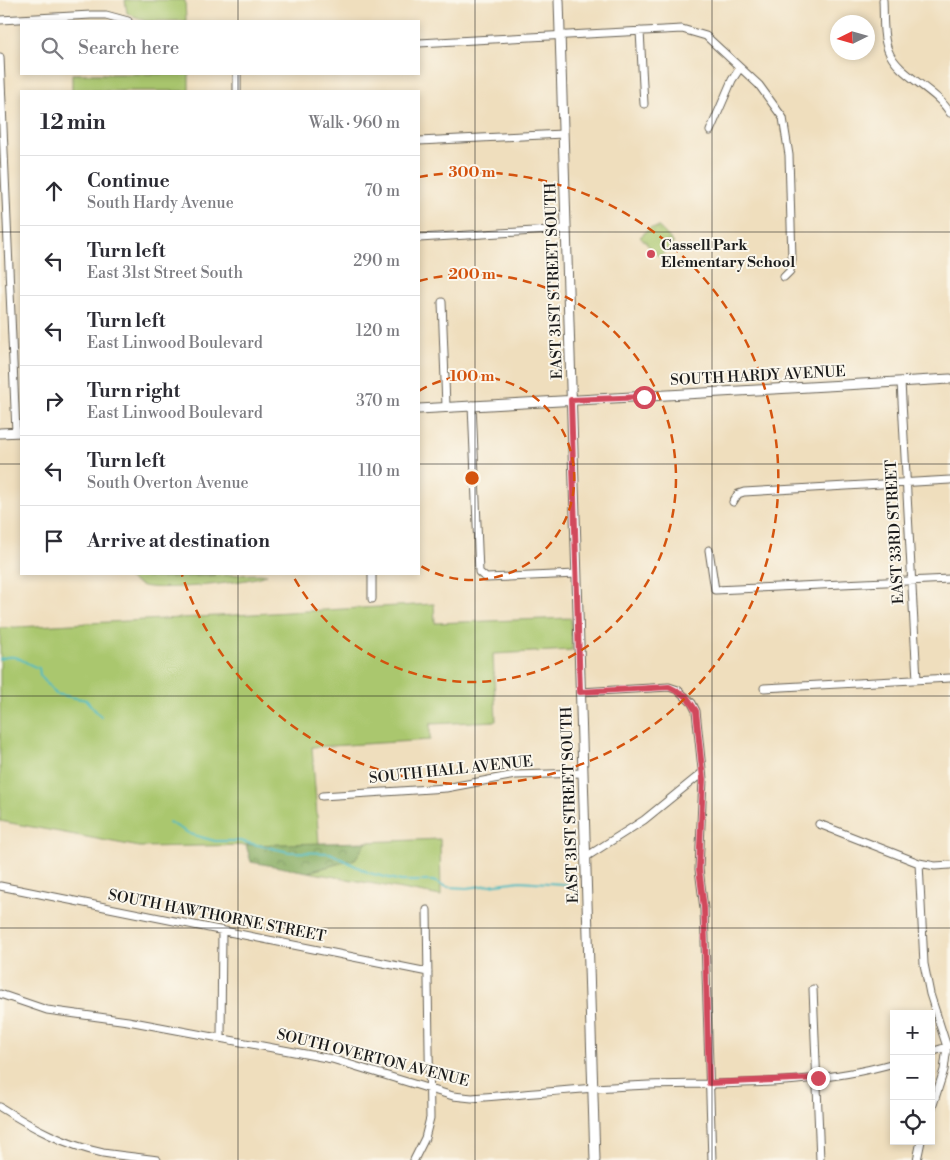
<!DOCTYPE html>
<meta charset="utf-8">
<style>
:root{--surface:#fff;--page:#f2f2f3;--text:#2b2b33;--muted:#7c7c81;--line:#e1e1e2}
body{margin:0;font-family:"Libre Bodoni",serif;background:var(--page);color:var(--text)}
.controls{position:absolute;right:15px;bottom:15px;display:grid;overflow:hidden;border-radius:0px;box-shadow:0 2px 8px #0003}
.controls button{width:45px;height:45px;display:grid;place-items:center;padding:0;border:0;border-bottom:1px solid var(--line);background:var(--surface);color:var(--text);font:25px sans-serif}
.compass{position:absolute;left:830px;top:15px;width:45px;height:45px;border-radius:50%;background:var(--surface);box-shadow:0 2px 8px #0003;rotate:265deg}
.stop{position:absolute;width:15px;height:15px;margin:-11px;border:4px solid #d1495b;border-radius:50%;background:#fff}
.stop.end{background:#d1495b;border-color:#fff;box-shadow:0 1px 5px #0008}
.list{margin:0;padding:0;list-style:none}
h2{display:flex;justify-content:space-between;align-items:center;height:65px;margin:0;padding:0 20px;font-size:21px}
h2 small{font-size:16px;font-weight:400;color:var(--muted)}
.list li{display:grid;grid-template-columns:32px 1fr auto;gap:15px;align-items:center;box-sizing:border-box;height:70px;padding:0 20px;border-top:1px solid var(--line)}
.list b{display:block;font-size:19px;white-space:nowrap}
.list p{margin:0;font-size:16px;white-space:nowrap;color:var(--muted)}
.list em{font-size:16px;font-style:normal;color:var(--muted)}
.icon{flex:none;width:28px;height:28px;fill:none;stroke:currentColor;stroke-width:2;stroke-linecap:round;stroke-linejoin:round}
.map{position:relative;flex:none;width:950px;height:1160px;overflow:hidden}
.search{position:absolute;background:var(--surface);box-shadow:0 2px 8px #0003;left:20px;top:20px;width:400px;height:55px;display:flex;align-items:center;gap:12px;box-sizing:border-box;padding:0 18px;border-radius:0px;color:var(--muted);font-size:19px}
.panel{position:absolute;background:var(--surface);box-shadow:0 2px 8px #0003;left:20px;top:90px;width:400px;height:485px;border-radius:0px}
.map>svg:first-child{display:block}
</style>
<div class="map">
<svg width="950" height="1160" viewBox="0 0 950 1160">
<defs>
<pattern id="forest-crowns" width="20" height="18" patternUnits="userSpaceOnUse" patternTransform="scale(1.25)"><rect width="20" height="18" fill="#87ac61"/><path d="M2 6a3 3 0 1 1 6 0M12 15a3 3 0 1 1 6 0" fill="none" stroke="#6e8b4f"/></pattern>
<pattern id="park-crowns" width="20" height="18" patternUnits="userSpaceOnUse" patternTransform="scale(1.25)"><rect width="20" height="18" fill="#aac76e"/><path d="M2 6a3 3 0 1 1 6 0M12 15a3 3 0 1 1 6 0" fill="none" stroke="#92aa5f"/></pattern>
</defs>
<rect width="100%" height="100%" fill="#fbf7ec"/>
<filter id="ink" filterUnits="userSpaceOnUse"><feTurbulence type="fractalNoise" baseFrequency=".02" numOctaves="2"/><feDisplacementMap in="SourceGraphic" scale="10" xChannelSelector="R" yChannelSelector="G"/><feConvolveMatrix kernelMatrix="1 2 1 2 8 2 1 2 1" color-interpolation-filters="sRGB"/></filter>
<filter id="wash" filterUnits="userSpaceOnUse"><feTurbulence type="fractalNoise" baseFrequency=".0096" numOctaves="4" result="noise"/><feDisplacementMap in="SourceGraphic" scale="20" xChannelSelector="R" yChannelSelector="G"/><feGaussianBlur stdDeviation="1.12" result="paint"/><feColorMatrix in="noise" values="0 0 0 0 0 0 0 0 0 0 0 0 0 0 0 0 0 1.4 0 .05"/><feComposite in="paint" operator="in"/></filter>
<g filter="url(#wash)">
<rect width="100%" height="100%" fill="#efdebd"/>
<path fill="#aac76e" stroke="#637245" d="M125 0H185L186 21H145L127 13Z
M72 74H189V91H72Z
M123 574C135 574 146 578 158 578 194 577 230 574 267 574 252 583 161 591 143 586 135 583 129 579 123 574Z
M434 604 435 623 571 618 572 650 493 654 496 721 430 724V740L312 747 319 844 140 847 0 821V628Z
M440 839 441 896 308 872 355 859 367 842Z"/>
<path fill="url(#forest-crowns)" stroke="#52643e" d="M367 842 355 859 308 872 251 862 246 845Z"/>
<path fill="url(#park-crowns)" stroke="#637245" d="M659 227 674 243 659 257 640 237 650 228Z
M139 574H216L155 578Z"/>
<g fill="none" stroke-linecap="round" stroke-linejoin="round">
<path stroke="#4dbbc2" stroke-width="2" d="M0 659C21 652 22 664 39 668L40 675 56 694 86 700 101 717
M169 822 190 834 215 841H240L289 852 330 853 369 873 401 881H433L447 887 467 888 520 881 576 885"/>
</g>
</g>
<g filter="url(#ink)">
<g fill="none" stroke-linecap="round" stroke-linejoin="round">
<defs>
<path id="minor" d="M883 0C884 16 882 35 888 50 897 75 936 89 950 113
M0 20 91 15H106L128 21
M640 31 644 104
M419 43 682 29 706 36 759 85 783 118 789 155 792 259 790 271 784 277
M0 57 16 432
M237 74V91
M710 131 732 80 740 68
M419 141 563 134
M419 238 566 229
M442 302 446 406
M901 382 917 680
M472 405 479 572 486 578 577 574
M733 502 738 494 744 492 950 480
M709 550 715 590 950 579
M372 574V599
M764 688 950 678
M580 692 669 687 678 690 692 703 696 711 703 779 699 869 704 909 712 1160
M322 796 446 788 515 775 583 773
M819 824 919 863 935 866 950 865
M586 857 644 820 702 773
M919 863 924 964 930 994 947 1047 944 1070 931 1111
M0 886 428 972
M813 989 820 1160
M0 994 47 1010 128 1021 332 1059 453 1096 472 1098C531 1094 590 1087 649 1085 730 1083 815 1086 894 1063
M221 1037 222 930
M931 1052 950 1046
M0 1107C33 1128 65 1145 103 1153 121 1156 139 1157 157 1160
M414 1160 425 1138 430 1118 427 910
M917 1160 921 1141"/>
<path id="tertiary" d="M559 0 595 1160
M419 409 950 379
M0 433 21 432"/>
</defs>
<use href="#minor" stroke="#666054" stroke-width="9"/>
<use href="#tertiary" stroke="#666054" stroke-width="11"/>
<use href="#minor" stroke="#fff" stroke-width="7"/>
<use href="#tertiary" stroke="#fff" stroke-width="9"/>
</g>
</g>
<g fill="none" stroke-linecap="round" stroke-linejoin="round" filter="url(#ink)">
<path stroke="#d1495b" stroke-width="6" d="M644 397 571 400 580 692 669 687 686 696 696 711 703 779 699 869 704 908 709 1083 818 1078"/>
</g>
<path fill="none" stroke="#1c1c1c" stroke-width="1" stroke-opacity="0.55" d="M238 0V21M475 0V1160M712 0V1160M238 74V91M0 232H21M419 232H950M0 464H21M419 464H950M238 574V1160M0 696H950M0 928H950"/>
<g fill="none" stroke="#d4530e" stroke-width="2.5" stroke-dasharray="9 6">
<path d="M419 391A102 102 0 1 1 419 565"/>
<path d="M419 281A204 204 0 1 1 292 574"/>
<path d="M419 177A306 306 0 1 1 182 575"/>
</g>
<circle fill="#d1495b" stroke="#fbf7ec" stroke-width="2" cx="651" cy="254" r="5"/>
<g text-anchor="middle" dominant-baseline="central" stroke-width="4" stroke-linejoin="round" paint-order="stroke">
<g font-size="15" font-weight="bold" fill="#1c1c1c" stroke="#fbf7ec" text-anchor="start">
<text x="661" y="245">Cassell Park<tspan x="661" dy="17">Elementary School</tspan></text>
</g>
<g font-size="15" fill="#1c1c1c" stroke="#fbf7ec">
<text transform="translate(554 281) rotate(-92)">EAST 31ST STREET SOUTH</text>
<text transform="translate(758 376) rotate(-3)">SOUTH HARDY AVENUE</text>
<text transform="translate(895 532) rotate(-93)">EAST 33RD STREET</text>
<text transform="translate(451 770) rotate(-6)">SOUTH HALL AVENUE</text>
<text transform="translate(570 805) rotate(-92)">EAST 31ST STREET SOUTH</text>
<text transform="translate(217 916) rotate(11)">SOUTH HAWTHORNE STREET</text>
<text transform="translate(373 1058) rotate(14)">SOUTH OVERTON AVENUE</text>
</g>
</g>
<circle cx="472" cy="478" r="8" fill="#d4530e" stroke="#fbf7ec" stroke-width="2.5"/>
<g font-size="15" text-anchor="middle" font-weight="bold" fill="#d4530e" stroke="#fbf7ec" stroke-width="4" stroke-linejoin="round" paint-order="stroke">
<text x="472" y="177">300 m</text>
<text x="472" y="279">200 m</text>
<text x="472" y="381">100 m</text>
</g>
</svg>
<div class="controls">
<button>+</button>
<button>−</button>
<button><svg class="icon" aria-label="locate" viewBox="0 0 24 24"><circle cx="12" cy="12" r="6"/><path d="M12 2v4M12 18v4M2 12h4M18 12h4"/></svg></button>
</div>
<svg class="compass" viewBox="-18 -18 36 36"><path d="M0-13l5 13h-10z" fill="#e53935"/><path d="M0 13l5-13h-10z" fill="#7c7c81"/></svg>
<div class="stop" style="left:644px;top:397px"></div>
<div class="stop end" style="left:818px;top:1078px"></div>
<div class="search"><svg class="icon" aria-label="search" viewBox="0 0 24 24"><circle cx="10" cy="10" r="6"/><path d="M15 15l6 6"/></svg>Search here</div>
<section class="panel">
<h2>12 min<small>Walk · 960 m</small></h2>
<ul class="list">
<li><svg class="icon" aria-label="ahead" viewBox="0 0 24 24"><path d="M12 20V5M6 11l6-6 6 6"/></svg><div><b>Continue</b><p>South Hardy Avenue</p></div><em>70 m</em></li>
<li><svg class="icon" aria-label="left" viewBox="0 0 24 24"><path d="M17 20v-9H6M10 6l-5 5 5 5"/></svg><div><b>Turn left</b><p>East 31st Street South</p></div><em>290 m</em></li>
<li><svg class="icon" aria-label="left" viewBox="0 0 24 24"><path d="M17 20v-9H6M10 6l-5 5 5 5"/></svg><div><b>Turn left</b><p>East Linwood Boulevard</p></div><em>120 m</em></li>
<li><svg class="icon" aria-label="right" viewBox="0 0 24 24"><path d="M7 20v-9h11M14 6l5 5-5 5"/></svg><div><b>Turn right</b><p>East Linwood Boulevard</p></div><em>370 m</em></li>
<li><svg class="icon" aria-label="left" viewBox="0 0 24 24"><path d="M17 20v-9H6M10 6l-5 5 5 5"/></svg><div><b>Turn left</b><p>South Overton Avenue</p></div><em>110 m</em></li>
<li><svg class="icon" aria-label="arrive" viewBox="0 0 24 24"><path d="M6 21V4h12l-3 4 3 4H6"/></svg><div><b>Arrive at destination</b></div></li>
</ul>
</section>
</div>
